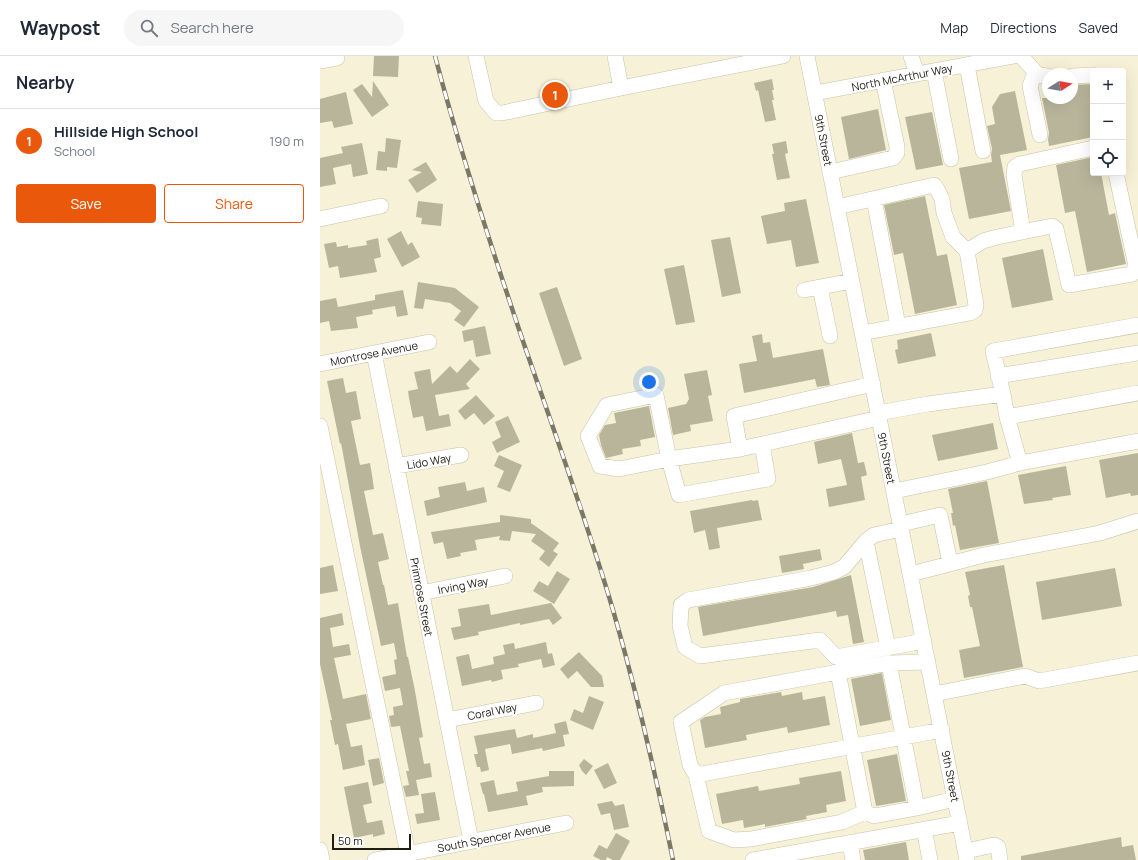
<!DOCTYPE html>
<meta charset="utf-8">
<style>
:root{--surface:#fff;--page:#f6f6f7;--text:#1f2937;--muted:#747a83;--line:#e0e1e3;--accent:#ea580c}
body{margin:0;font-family:Manrope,sans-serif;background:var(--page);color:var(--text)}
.controls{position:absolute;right:12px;top:12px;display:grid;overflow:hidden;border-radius:4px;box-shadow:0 4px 16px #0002}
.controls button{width:36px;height:36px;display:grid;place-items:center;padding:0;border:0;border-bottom:1px solid var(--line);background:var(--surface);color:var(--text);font:20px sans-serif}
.compass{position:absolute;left:722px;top:12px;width:36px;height:36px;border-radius:50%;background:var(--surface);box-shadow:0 4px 16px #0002;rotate:79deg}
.scale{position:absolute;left:12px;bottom:10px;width:79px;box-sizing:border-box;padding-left:4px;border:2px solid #1e1c13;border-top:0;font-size:11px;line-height:14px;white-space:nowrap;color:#1e1c13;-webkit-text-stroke:3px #fefefe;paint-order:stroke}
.you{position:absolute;left:329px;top:326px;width:14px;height:14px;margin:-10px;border:3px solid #fff;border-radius:50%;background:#1a73e8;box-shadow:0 0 0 6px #1a73e833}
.badge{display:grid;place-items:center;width:26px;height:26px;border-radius:50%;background:var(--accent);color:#fff;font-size:13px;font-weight:700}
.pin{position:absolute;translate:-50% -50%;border:2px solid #fff;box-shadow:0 1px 4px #0006}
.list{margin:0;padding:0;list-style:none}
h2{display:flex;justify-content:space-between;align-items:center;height:52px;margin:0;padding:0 16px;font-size:17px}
h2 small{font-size:13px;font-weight:400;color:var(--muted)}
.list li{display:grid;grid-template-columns:26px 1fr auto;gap:12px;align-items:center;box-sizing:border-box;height:64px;padding:0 16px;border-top:1px solid var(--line)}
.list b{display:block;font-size:15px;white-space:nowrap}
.list p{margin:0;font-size:13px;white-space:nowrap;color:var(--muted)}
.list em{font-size:13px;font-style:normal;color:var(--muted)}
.actions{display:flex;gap:8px;padding:12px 16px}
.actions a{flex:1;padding:9px 0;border:1px solid var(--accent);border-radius:4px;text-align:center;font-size:14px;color:var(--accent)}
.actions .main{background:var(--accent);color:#fff}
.icon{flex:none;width:22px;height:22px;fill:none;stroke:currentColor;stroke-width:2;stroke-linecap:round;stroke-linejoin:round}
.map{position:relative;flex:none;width:818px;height:804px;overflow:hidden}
header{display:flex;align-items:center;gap:24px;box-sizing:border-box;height:56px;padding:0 20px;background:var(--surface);border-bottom:1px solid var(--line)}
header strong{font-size:19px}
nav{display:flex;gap:22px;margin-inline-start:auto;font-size:14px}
.search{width:280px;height:36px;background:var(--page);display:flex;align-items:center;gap:10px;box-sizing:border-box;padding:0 14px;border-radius:22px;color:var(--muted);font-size:15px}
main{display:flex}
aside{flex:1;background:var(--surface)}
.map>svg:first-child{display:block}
</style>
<header>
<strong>Waypost</strong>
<div class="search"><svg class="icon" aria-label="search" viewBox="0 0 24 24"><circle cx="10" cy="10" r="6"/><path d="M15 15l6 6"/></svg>Search here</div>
<nav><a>Map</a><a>Directions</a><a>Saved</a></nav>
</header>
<main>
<aside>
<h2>Nearby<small></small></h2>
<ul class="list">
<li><span class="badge">1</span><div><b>Hillside High School</b><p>School</p></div><em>190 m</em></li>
</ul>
<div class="actions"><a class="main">Save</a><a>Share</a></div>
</aside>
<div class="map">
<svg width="818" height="804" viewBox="0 0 818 804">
<rect width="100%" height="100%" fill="#f7f2d7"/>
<path fill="#b9b59b" d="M54 0H79L78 21 53 20Z
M452 23 454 34H452L454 44H452L456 64 445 66 438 34 436 35 434 27Z
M53 25 69 49 52 61 33 34 42 28 52 41Z
M773 28V81L729 90 728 83 729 77 722 42H752V29Z
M695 35 707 94 680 99 691 155 649 163 639 112 672 106 671 99 672 93 667 70 675 68 672 51 680 38Z
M26 36 33 68 14 72 12 65 0 67V43Z
M558 53 566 94 529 103 521 61Z
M612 56 623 109 596 114 585 61Z
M66 82 81 84 77 112 67 111V115L56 114 58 95 65 96Z
M466 85 468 97 465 98 470 122 457 124 452 98H454L452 88Z
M42 87 48 118 33 121 31 108 13 112 16 128 0 131V102L23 97 21 91Z
M773 101V117H781L789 159 795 157 806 208 767 216 755 155 745 157 736 109Z
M106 106 117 124 97 137 88 124 102 116 92 114Z
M605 140 617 200 627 198 637 249 595 258 583 197 574 199 564 149Z
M486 143 499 207 476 211 471 184 447 188 441 160 465 155 464 147Z
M98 145 123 148 121 170 101 168 102 162 96 161Z
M81 175 88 189 92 186 100 201 82 211 67 183Z
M410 181 421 237 402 241 391 184Z
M58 182 61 201 54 203 57 216 20 222 18 210 9 212 4 188 16 186 17 191 28 189V192L47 189 46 185Z
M723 193 733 244 692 252 682 202Z
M364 209 375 266 356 269 344 213Z
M98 226 135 232 159 251 144 271 134 264 141 255 130 247 105 243 103 253 94 252Z
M237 231 262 303 244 310 219 237Z
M83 234 88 259 77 261 75 250 52 254 53 258 36 261 38 272 11 275 9 265 0 267V245L16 242 18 251 55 244V239Z
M165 270 171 298 156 301 153 284 144 286 142 275Z
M611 277 616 300 578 308 575 294 578 293 577 284Z
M442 278 443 287 450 286 453 302 503 293 510 329 497 331 495 323 424 337 419 308 437 305 432 280Z
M150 303 160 313 146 328 150 333 115 339 119 360 129 358 131 370 106 375 103 360 93 362 89 342 88 335 98 333 94 316 110 313 112 328 130 310 137 317Z
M387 314 392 339 388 340 393 365 370 369 371 375 353 379 348 352 366 348 369 343 364 318Z
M23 322 26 337 36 335 41 363 31 365 40 409 50 407 52 419 54 433 44 435 49 459 53 479 63 477 69 503 58 506 63 529H64L68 549 78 547 87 601H88L95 635 103 681 99 682 104 708 110 707 112 721 96 724 99 739 86 741 83 730 89 729 86 715H89L80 670 71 671 69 660 74 659 73 651 83 649 80 632 65 635 62 621 76 618 74 604 77 603 74 587 61 590 40 490 21 387 20 388 7 325Z
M156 339 175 360 164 369 154 357 145 364 138 355Z
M329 350 335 381 320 384 321 390 302 393 303 398 286 402 281 389 279 379 285 369 296 367 294 357Z
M188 360 200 386 177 397 172 386 181 381 175 366Z
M673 367 678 393 618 405 612 379Z
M532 377 538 407 544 406 547 419 541 421 545 444 509 451 506 433 527 429 521 403 498 408 494 386Z
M818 397V439L811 440 810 437 786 442 779 404Z
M179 399 202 409 190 436 177 431 184 415 174 410Z
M746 410 751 439 732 442 733 444 704 448 698 419Z
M667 425 679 487 640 494 635 469 633 470 631 457H633L628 433Z
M145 426 147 435 164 431 167 446 107 460 104 445 120 441 118 431Z
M432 444 433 445 438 444 442 464 397 472 400 492 389 494 385 474 374 477 370 455Z
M180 459 211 463V467L239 487 233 495 238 498 229 511 219 503 225 495 211 485 216 478 192 475 190 485 179 484 180 480 155 484 157 494 140 497 141 500 127 503 123 486 114 488 111 476 180 466Z
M500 493 502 504 483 508 484 513 462 517 459 500Z
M13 509 18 535 0 538V512Z
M684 509 703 611 644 622 639 594 660 590 652 551H650L648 540 650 539 645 516Z
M795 512 802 550 722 564 716 526Z
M237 515 250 523 234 548 213 535 219 525 228 530Z
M531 519 544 586 533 588 528 559 517 561 516 555 383 580 378 551 493 531Z
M231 547 242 562 233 569 229 563 200 569V567L158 576 159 579 134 584 131 572 141 570 138 553 169 548 171 559Z
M22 557 24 569 10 572 13 591 29 588 31 599 14 602 23 643 46 638 51 663 26 668 31 691 42 689 45 709 23 714 18 688 15 689 10 664H12L0 608V562Z
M226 586 228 598 232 597 235 609 223 612 221 603 198 608 199 611 181 614 183 623 172 626 171 624 142 630 136 601 149 598 152 613 174 608 173 601 185 598 183 589 194 587 195 593Z
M259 596 282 620 284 631H271L257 615 248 623 240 613Z
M562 617 571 664 540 670 531 623Z
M461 636 462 640 482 636 483 644 505 640 510 669 468 677 467 671 426 679 427 684 385 692 380 664 385 661 401 658 400 651 420 646V643Z
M269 640 284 646 273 674 250 664 254 653 263 657Z
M246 665 249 678 243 679 245 690 223 695 222 692 192 698 190 688 165 693 169 714 161 716 160 711H157L154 698H158L154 680 195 673 197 682 213 678V682L236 677 234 668Z
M577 698 586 745 556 750 547 704Z
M59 702 64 727 53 730 48 704Z
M264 703 273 710 266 719 262 715 259 709Z
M288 707 297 727 284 733 274 714Z
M229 715H254V730L222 731 223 736 206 740 208 749 168 756 164 738H163L160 727 174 724 177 739 198 735 196 726 229 720Z
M521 715 526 745 506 749 507 756 486 760 487 763 445 771V768L424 772 423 764 402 768 396 738 438 730 439 735 480 728 479 722Z
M48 726 52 747 43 749 47 767 62 764 65 778 53 781V778L34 782 24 731Z
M115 736 120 764 97 768 95 758 104 757 101 738Z
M292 745 295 750 304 748 309 771 294 774 290 757 281 759 277 748Z
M296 777 310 785 300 804H293L287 801 286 804H281L273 800 279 789 287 793Z
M801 781 802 791 813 789 816 804H701V800Z
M586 786 589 804H545L543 794Z"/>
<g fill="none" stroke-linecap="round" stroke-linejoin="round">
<defs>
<path id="minor" d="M156 0 166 45 176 57H182L301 32
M295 0 301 32 463 0
M487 0 647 804
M591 0 597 18
M701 0 718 19 728 20
M0 5 17 2
M647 9 663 95
M614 15 631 103
M718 19 713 22 710 30 720 79
M752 20 773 19
M495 37 694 0
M510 116 573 102 577 97V91L563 24
M554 143 578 270
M517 151 614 129 617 133 622 143 624 157 633 181 647 195 656 249 655 254 650 257 542 277
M0 163 61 150
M703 176 694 119 695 111 700 108 773 92
M647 195 663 185 677 181 732 170 736 173 749 229 812 218 816 210 796 117
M484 234 500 231
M510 280 500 231 532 225
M54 297 151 785
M0 308 109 286
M678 320 818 297
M553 328 414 360 420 393 559 362
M683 338 673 295 818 269
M558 357 608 348 683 338 687 361 700 407
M687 361 818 337
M0 370 88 798
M420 393 349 403 299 413 280 410 268 380 287 349 336 339 349 403 359 439 448 423 442 388
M76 410 141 399
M574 435 667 416 700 407 818 385
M581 468 620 459 630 507
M581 473 554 479 546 485 524 511 514 516 491 522 368 544 361 549 360 570 365 591 380 600 500 584 516 601 604 585
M546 485 568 592
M591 518 664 499 780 477 818 465
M101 537 185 520
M569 607 597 752
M614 638 705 620 719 625 818 607
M127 664 216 647
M622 674 376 719 389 775 414 784 431 783 522 766 545 756 554 760 597 752 635 743
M376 719 370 709 361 666 404 637 518 616
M545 756 518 616 569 607 608 606
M604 773 610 804
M530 787 533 804
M0 794 2 804
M646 795 674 789 678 791 680 804
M55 804 246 767
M433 804 640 767"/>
</defs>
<use href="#minor" stroke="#c7c2a8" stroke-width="16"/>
<use href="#minor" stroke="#fff" stroke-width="15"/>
<defs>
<path id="rail" d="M115 0C141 99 173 197 206 294 236 380 267 466 293 554 317 637 336 720 353 804"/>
</defs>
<use href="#rail" stroke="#7b7867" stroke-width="4.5"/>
<use href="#rail" stroke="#fefefe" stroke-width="3" stroke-dasharray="9" stroke-linecap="butt"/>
</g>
<g text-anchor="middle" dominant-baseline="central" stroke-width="4" stroke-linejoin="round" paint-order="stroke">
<g font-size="11" fill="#1e1c13" stroke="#fefefe">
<text transform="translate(582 21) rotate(-11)">North McArthur Way</text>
<text transform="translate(504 84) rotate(79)">9th Street</text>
<text transform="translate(54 297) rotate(-11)">Montrose Avenue</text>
<text transform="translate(567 402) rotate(79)">9th Street</text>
<text transform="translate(109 405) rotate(-10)">Lido Way</text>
<text transform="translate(143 529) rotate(-11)">Irving Way</text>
<text transform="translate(102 541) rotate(79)">Primrose Street</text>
<text transform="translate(172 655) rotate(-11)">Coral Way</text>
<text transform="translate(631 720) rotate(79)">9th Street</text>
<text transform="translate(174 781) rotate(-11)">South Spencer Avenue</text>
</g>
</g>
</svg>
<div class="controls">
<button>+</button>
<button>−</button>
<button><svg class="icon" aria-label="locate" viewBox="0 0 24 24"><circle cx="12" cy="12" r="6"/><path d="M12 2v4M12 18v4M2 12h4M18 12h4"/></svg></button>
</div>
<svg class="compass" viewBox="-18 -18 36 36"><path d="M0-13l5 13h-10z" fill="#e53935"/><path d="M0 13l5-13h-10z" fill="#747a83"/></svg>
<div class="scale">50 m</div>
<div class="you"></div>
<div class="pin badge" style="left:235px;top:39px">1</div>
</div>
</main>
